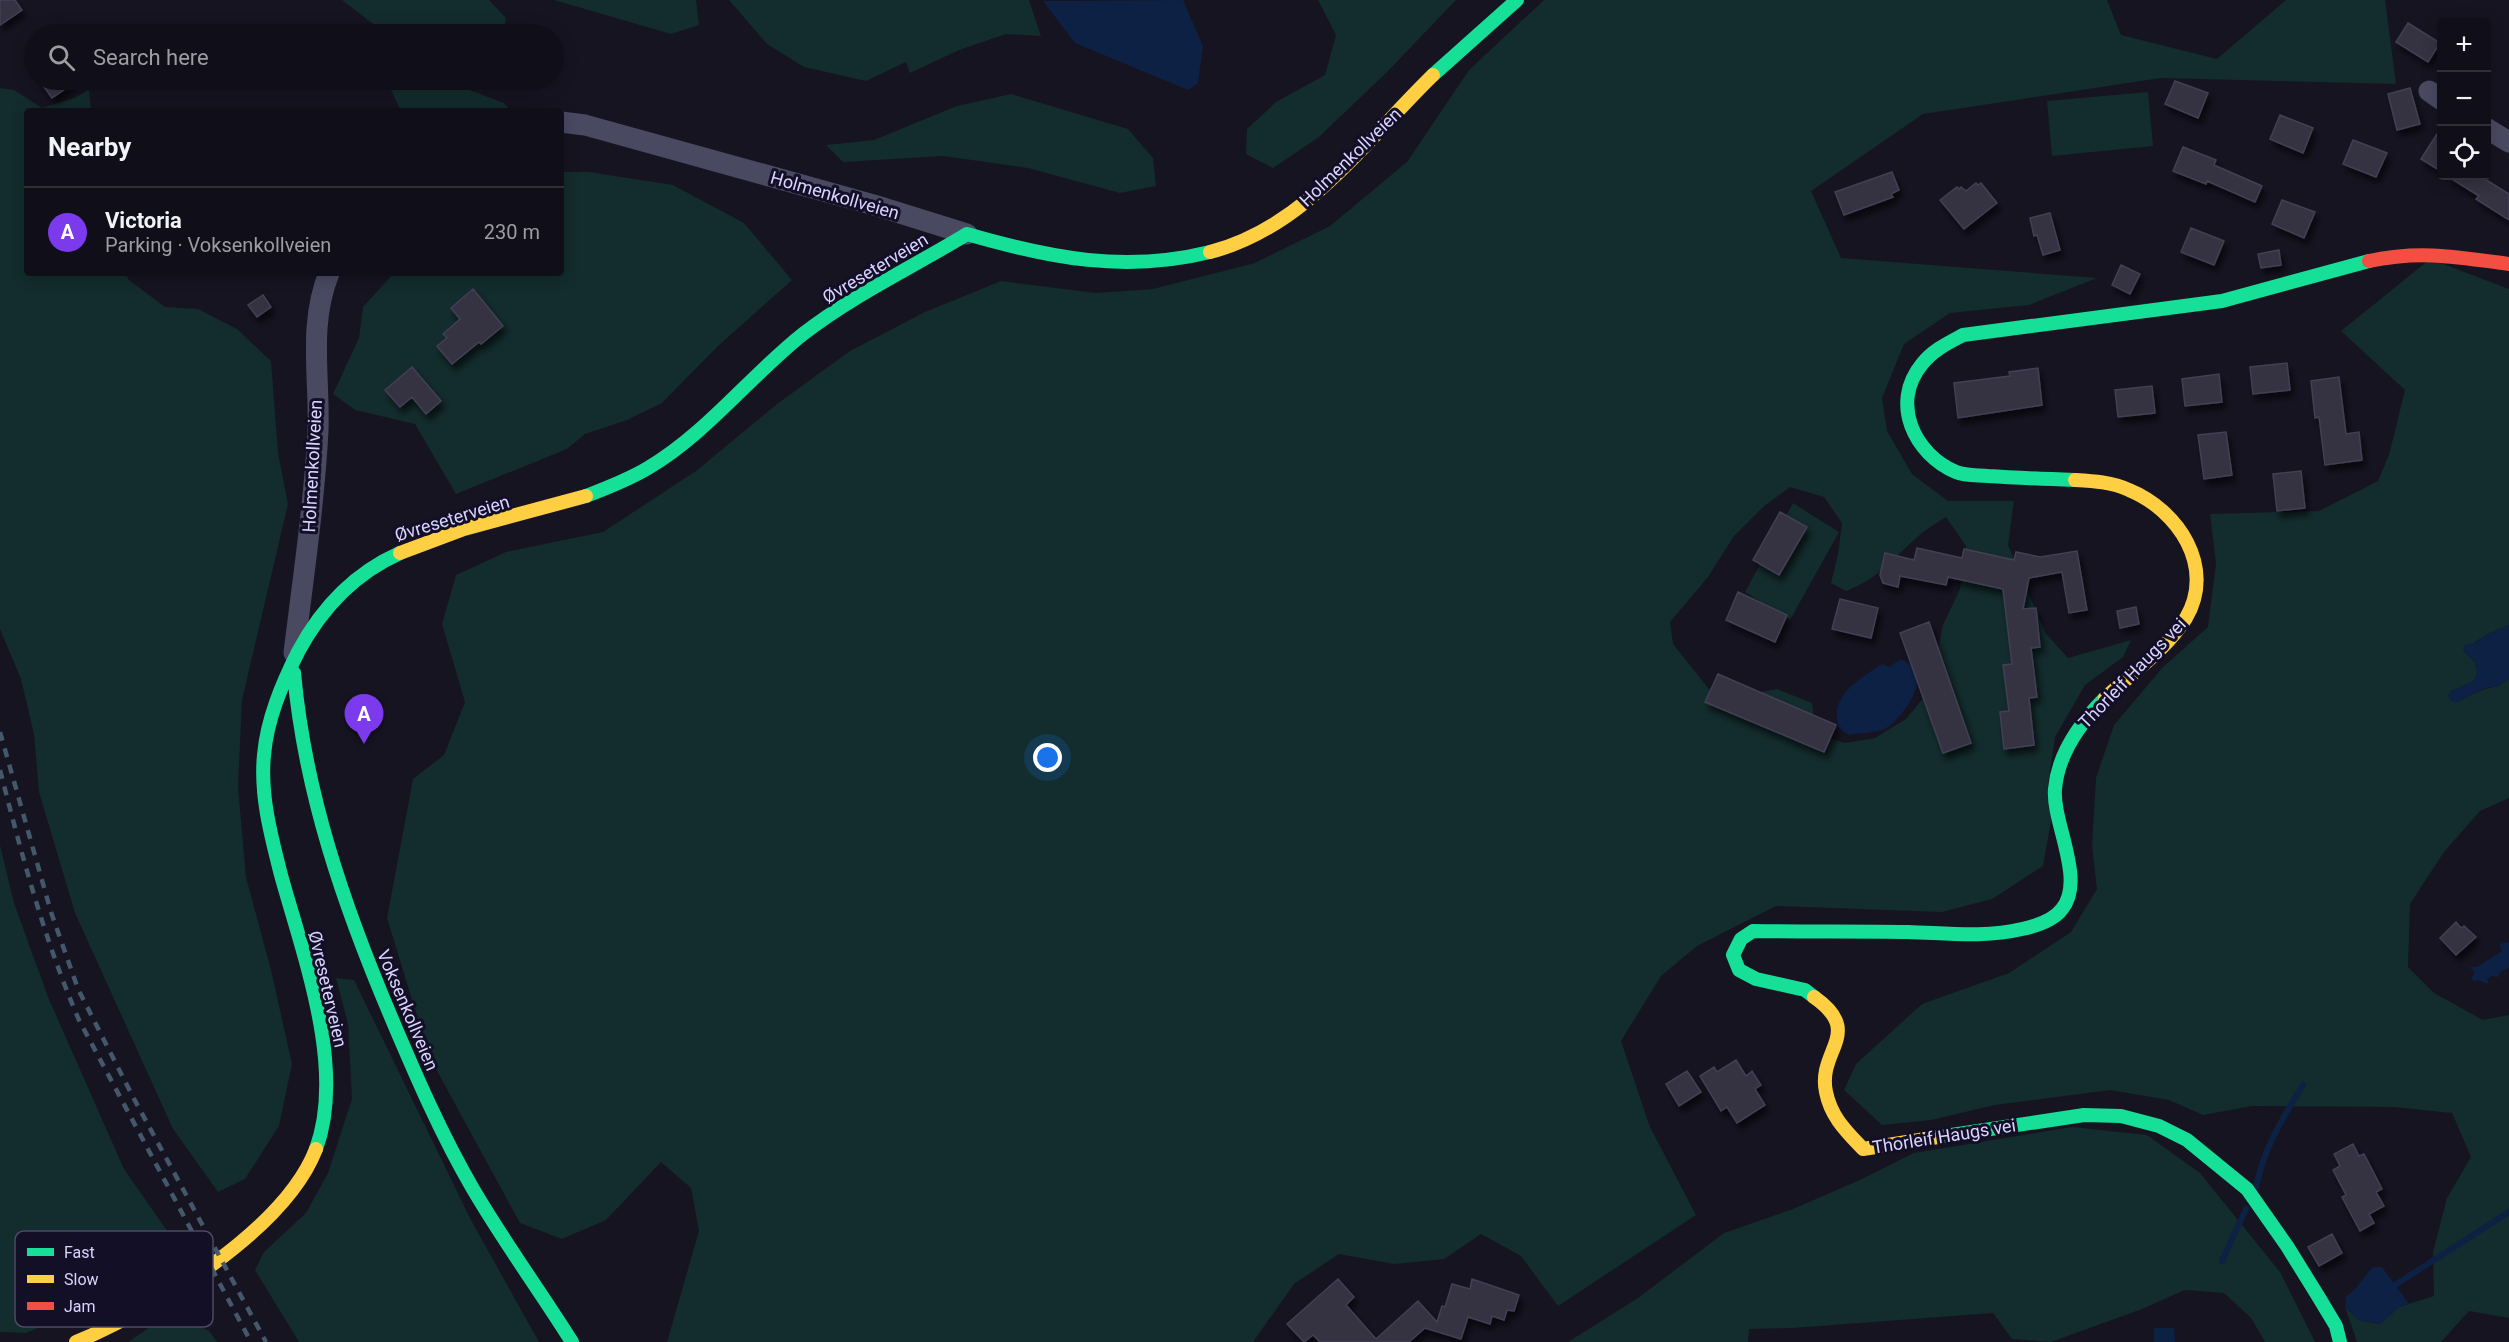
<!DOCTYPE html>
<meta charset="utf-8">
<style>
:root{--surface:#100f19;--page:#1e1d26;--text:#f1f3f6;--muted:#9c9ca2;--line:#302f38;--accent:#7c3aed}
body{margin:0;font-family:Roboto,sans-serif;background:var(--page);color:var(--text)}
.controls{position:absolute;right:18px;top:18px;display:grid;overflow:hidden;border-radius:6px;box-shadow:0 3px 15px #0003}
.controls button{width:54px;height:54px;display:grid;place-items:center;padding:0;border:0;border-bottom:2px solid var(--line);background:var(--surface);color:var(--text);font:30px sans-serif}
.you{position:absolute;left:1048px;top:758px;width:21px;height:21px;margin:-15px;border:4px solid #fff;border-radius:50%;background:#1a73e8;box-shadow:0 0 0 9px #1a73e833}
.badge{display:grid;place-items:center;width:39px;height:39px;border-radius:50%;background:var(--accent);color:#fff;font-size:20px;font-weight:700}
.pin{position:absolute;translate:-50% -50px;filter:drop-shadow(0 2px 3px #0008)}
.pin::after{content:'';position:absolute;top:32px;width:21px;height:18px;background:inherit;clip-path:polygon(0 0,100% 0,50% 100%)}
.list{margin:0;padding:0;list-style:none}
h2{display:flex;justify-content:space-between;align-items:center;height:78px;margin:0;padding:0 24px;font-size:26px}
h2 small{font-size:20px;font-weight:400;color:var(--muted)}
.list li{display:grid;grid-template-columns:39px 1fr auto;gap:18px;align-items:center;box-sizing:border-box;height:90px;padding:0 24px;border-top:2px solid var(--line)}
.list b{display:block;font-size:22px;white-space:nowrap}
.list p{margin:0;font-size:20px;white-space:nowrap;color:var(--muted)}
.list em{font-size:20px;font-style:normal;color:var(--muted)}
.icon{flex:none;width:33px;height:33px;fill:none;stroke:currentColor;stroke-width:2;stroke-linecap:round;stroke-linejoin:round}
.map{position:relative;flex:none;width:2509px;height:1342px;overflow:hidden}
.search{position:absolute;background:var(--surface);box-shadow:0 3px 15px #0003;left:24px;top:24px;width:540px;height:66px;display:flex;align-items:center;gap:15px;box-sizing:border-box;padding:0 21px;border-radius:33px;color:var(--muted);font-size:22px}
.panel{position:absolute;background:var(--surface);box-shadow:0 3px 15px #0003;left:24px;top:108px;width:540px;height:168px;border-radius:6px}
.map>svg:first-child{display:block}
</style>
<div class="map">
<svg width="2509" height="1342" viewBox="0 0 2509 1342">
<defs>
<filter id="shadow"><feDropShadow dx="3.5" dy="6" stdDeviation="3" flood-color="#0009"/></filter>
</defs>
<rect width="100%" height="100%" fill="#161421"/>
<path fill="#132c2d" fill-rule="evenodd" d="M342 0H489L506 18 503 34H392L381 30Z
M554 0H696L699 25 671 34Z
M729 0H1029L1041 36 1006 34 959 50 910 73 906 62 866 81 804 67 767 44Z
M1318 0H1456L1386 73 1319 137 1273 168 1246 154 1247 129 1276 102 1325 75 1336 35Z
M1544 0H2107L2121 35 2217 59 2286 0H2385L2396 84 2161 78 1923 114 1811 191 1841 258 2097 278 2029 305 1950 313 1904 344 1882 398 1887 431 1912 474 1948 501H2014L2008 545 2046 634 2068 658 2131 640 2123 657 2085 685 2055 737 2048 786 2051 821 2043 866 1992 899 1942 912 1776 906 1697 946 1661 976 1621 1041 1650 1127 1696 1215 1558 1306 1521 1256 1481 1234 1444 1259 1394 1264 1339 1254 1294 1284 1253 1342H667L699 1231 691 1188 661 1162 606 1220 562 1239 520 1223 430 1058 387 918 413 779 444 755 465 702 442 624 456 575 506 552 603 532 696 471 777 404 850 351 925 312 1001 281 1096 293 1153 289 1255 263 1330 226 1407 162 1469 70ZM1790 487 1824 497 1842 523 1838 554 1831 583 1846 591C1879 579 1896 555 1922 533 1929 527 1938 522 1946 517L1966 546 1960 589 1943 625 1929 691 1906 719 1875 738 1845 743 1816 734 1812 703 1777 689 1734 697 1709 689 1673 644 1670 622 1708 577 1734 536 1763 507Z
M386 80H443L504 103 509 109 507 111H401Z
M0 88 14 90 42 108 74 98 89 90 91 111H27V273H125L129 280 165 307 198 309 237 329 271 361 278 453 288 504 242 700 238 787 246 877 271 970 292 1064 279 1126 245 1179 218 1192 173 1129 75 913 39 792 34 734 21 679 0 629Z
M2148 92 2153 146 2052 156 2047 101Z
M1011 94 1128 129 1153 158 1156 186 1120 193 1028 168 943 156 843 162 826 145 874 140 957 106Z
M561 172H589L673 185 744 223 792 280 717 347 662 403 627 420 585 434 567 449 456 494 415 424 355 410 333 394 359 338 363 307 394 273H561Z
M2430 259 2509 289V625L2484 636 2463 651C2475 660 2481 668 2474 681L2451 691 2460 701C2468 696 2487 686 2496 687L2509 679V798L2480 811 2444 852 2410 904 2408 967 2434 993 2483 1020 2509 1015V1318L2469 1311 2441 1342H2357L2345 1307 2359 1320 2380 1324 2399 1307 2434 1296 2433 1252 2447 1198 2471 1157 2452 1113 2394 1107 2252 1106 2203 1115 2169 1100 2110 1090 1995 1105 1931 1120 1882 1125 1844 1090 1856 1064 1922 1004 2009 973 2071 932 2097 889 2092 846 2096 778 2114 725 2163 667 2208 627 2216 563 2210 514 2319 511 2378 481 2389 455 2405 390 2341 331Z
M1793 503 1839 532 1790 620 1745 592Z
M0 845 14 903 48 997 124 1169 179 1248 105 1300 26 1333 0 1332Z
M336 978 354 980 471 1220 539 1342H299L255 1270 264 1252 306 1213 328 1173 352 1099 348 1024Z
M2072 1127 2147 1135 2200 1173 2280 1272 2315 1342H2265L2251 1318 2224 1293 2185 1290 2142 1309 2051 1342 2012 1339 1993 1313 1793 1328 1749 1329 1748 1342H1568L1638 1298 1724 1233 1793 1209 1862 1179 1914 1153Z
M172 1312 209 1331 217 1342H128Z"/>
<path fill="#0d2144" d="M1183 0 1203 46 1198 83 1188 90 1075 43 1043 1Z
M2509 625V679L2496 687C2483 685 2468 698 2455 703L2451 701 2448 696 2451 691 2474 681C2481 668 2475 659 2463 651L2465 645 2475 643 2484 636Z
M1901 659C1908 663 1915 667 1917 676 1921 691 1897 725 1882 730 1872 733 1859 733 1849 735L1840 729C1826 697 1860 679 1882 664L1889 667Z
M2509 942V968L2501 971 2498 977 2492 976 2487 979 2489 982 2487 984 2478 980 2473 981 2472 977 2475 972 2471 969V967H2477L2502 951 2499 944Z
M2373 1267H2382L2409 1304 2399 1307 2380 1324 2359 1320 2345 1307 2346 1296C2358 1290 2363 1276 2373 1267Z
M2154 1328H2174L2175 1342H2154Z"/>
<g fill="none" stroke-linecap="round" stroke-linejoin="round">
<path stroke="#0d2144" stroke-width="6" d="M2256 1187C2263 1150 2283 1117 2303 1085
M2222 1261 2246 1209
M2395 1285 2509 1212"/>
</g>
<path fill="#343243" stroke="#433f54" stroke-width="1.5" filter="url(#shadow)" d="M0 0H15L22 10 0 25Z
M2408 23 2440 43 2428 62 2396 42Z
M39 80H78L52 98Z
M2175 81 2208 93 2198 118 2165 104Z
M2410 88 2420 124 2397 130 2388 94Z
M2280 115 2313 128 2303 153 2270 139Z
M2442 126V172L2421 159Z
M2353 140 2387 153 2376 177 2343 164Z
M2183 147 2216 160 2214 165 2262 186 2255 202 2207 181 2206 184 2173 171Z
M1892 172 1899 190 1891 194 1893 197 1844 215 1835 192Z
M2447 176H2480L2509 194V220L2476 199 2479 196Z
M1976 183 1978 185 1981 183 1997 203 1964 229 1940 200 1957 187 1959 189 1961 187 1966 191Z
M2282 200 2315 212 2304 238 2272 224Z
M2050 213 2060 250 2043 255 2037 235 2034 236 2030 218Z
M2191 228 2224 241 2214 265 2181 252Z
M2279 250 2281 265 2261 268 2258 254Z
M2121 265 2140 274 2130 294 2112 285Z
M473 289 503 326 481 344 479 342 452 364 437 346 447 338 443 334 460 319 451 308Z
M263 295 271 307 257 317 248 305Z
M2287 363 2290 390 2253 394 2250 367Z
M412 367 441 401 426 414 412 397 400 407 385 390Z
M2038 368 2042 405 1958 418 1954 383 2010 376 2009 372Z
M2219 374 2222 402 2185 406 2182 379Z
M2339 377 2346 434 2359 432 2362 460 2325 465 2319 417 2315 418 2311 381Z
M2152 386 2155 413 2118 417 2115 390Z
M2226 432 2232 475 2204 479 2198 435Z
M2301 471 2305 508 2277 511 2273 474Z
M1780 512 1807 527 1779 575 1753 560Z
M1917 548 1962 558 1964 549 2014 560 2016 552 2040 557 2077 551 2087 610 2069 613 2062 572 2029 578 2023 609 2036 608 2040 647 2031 648 2037 697 2029 698 2034 745 2004 749 2000 712 2009 711 2003 665 2012 664 2003 589 1948 577 1946 585 1900 576 1898 587 1883 583 1880 575 1885 553 1914 560Z
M1738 592 1787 615 1775 642 1726 620Z
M1840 599 1878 608 1871 638 1832 629Z
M2136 607 2139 624 2120 628 2117 611Z
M1929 622 1971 743 1943 753 1900 633Z
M1718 674 1836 725 1824 752 1705 702Z
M2456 922 2461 928 2464 926 2476 937 2456 955 2440 938Z
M1736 1060 1746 1076 1752 1071 1761 1085 1755 1089 1765 1105 1737 1123 1727 1107 1721 1111 1700 1076 1714 1067 1717 1072Z
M1687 1071 1701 1092 1679 1106 1666 1084Z
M2353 1144 2359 1156 2364 1154 2382 1189 2376 1192 2384 1206 2369 1214 2374 1223 2360 1231 2342 1197 2346 1195 2333 1170 2340 1166 2334 1154Z
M2332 1234 2342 1253 2319 1266 2308 1247Z
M1338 1279 1354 1297 1346 1305 1376 1339 1418 1301 1437 1322 1442 1306 1445 1307 1452 1284 1470 1289 1472 1279 1519 1295 1514 1311 1507 1310 1504 1320 1492 1316 1490 1324 1468 1317 1461 1339 1425 1328 1409 1342H1320L1313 1335 1304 1342 1287 1324Z"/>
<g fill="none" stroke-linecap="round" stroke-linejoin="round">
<path stroke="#4a4962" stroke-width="21" d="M2429 91 2442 100
M561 122 585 125 874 205 967 234
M2486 128 2509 142
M294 653C303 579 314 505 318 431 320 377 308 325 329 273"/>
<path stroke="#16e098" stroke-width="14" d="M1433 75 1517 0
M2075 480C2046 479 2017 478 1988 476 1978 475 1965 476 1956 472 1914 454 1890 403 1922 364 1933 350 1948 343 1963 335L2222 301 2369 261
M586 496C607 488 628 480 648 468 707 433 750 376 803 334 853 295 913 267 967 234 1050 258 1125 273 1210 252
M294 673C305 794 344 906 391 1017 416 1076 441 1134 473 1189 504 1242 540 1291 572 1342
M1814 997 1805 990 1756 979 1739 970 1733 955 1741 939 1753 931C1805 932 1857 931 1908 932 1946 933 1985 938 2022 929 2036 926 2053 921 2062 909 2086 880 2052 822 2055 789 2058 753 2081 722 2105 698
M1938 1137 2084 1115 2121 1116 2159 1126 2187 1140 2247 1189 2287 1246 2318 1296 2336 1326 2340 1342
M316 1149C346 1068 303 955 281 875 271 836 260 795 264 755 267 719 282 684 298 652 321 609 355 573 400 553"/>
<path stroke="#ffcf43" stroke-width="14" d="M1210 252C1305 228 1366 140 1433 75
M2075 480C2093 481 2112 482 2129 490 2178 510 2216 567 2186 618 2166 650 2132 673 2105 698
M400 553 464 529 586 496
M1814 997C1865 1033 1817 1050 1826 1092 1831 1117 1846 1131 1863 1149L1938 1137
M76 1342C153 1310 285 1230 316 1149"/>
<path stroke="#f24e42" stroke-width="14" d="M2369 261C2421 250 2457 257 2509 264"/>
<path stroke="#43596b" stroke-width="4.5" stroke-dasharray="9 8" stroke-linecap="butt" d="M0 732 51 912 78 989 133 1097 266 1342
M0 770C22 856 44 939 79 1020L251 1342"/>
</g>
<g text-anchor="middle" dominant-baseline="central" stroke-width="6" stroke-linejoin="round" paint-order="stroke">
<g font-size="18" fill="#d9d4ff" stroke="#130f26">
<text transform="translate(1350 157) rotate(-44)">Holmenkollveien</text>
<text transform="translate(835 195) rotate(16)">Holmenkollveien</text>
<text transform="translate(875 268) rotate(-31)">Øvreseterveien</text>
<text transform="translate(312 466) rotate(-87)">Holmenkollveien</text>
<text transform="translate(452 518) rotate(-17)">Øvreseterveien</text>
<text transform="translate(2132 673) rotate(-46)">Thorleif Haugs vei</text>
<text transform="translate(328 989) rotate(77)">Øvreseterveien</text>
<text transform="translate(408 1010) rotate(67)">Voksenkollveien</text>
<text transform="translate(1944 1136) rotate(-9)">Thorleif Haugs vei</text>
</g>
</g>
<rect x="15" y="1231" width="198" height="96" rx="9" fill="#130f26" stroke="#4e4a67" stroke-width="1.5"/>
<rect x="27" y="1248" width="27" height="8" fill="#16e098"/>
<rect x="27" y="1275" width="27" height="8" fill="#ffcf43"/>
<rect x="27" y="1302" width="27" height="8" fill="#f24e42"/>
<g font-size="16" fill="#d9d4ff">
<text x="64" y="1258">Fast</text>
<text x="64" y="1285">Slow</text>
<text x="64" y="1312">Jam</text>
</g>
</svg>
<div class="controls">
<button>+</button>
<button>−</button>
<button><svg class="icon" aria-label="locate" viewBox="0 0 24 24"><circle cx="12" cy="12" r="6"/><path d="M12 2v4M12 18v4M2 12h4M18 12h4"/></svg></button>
</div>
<div class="you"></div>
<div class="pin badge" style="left:364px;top:744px">A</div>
<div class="search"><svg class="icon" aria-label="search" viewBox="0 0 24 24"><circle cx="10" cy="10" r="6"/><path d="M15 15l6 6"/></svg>Search here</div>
<section class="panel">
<h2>Nearby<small></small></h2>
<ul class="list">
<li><span class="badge">A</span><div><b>Victoria</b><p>Parking · Voksenkollveien</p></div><em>230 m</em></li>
</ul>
</section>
</div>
